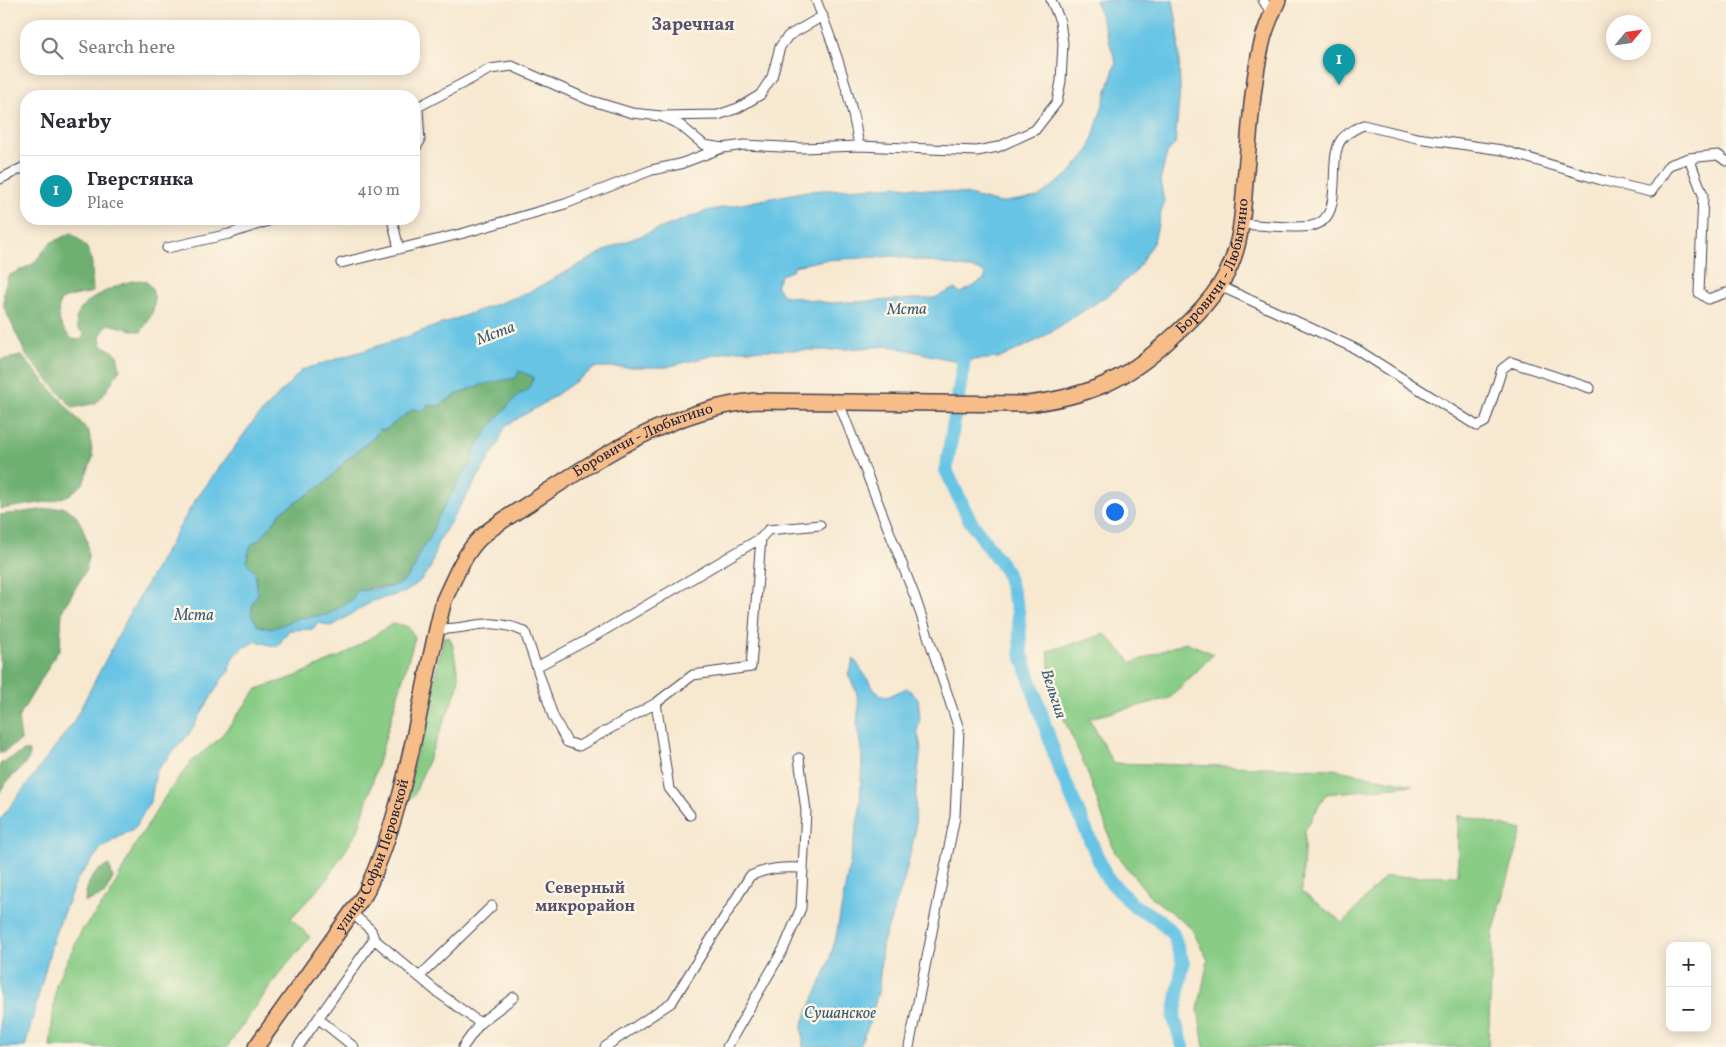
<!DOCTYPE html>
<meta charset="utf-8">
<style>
:root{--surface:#fff;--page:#f7f7f7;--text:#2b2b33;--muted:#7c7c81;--line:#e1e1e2;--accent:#d1495b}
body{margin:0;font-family:Vollkorn,serif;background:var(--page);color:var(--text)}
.controls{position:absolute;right:15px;bottom:15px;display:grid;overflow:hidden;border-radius:10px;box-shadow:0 2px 12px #0003}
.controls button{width:45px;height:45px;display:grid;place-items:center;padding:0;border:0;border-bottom:1px solid var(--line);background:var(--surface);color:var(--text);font:25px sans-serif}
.compass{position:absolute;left:1606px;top:15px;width:45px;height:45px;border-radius:50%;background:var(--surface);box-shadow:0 2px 12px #0003;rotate:61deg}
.you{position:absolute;left:1114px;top:511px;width:18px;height:18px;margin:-12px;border:4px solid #fff;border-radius:50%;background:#1a73e8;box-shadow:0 0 0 8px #1a73e833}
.badge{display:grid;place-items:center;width:32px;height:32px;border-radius:50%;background:var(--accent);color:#fff;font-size:16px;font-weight:700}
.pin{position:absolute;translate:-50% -41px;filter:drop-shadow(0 1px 2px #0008)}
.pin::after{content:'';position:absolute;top:26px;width:18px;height:15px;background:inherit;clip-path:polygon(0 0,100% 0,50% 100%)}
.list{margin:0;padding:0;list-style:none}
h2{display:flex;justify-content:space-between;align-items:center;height:65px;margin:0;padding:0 20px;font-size:21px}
h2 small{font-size:16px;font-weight:400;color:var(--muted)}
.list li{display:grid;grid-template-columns:32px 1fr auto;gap:15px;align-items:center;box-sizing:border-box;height:70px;padding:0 20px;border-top:1px solid var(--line)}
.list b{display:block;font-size:19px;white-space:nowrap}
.list p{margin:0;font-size:16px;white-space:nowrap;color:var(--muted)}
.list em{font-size:16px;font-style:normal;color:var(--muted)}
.icon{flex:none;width:28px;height:28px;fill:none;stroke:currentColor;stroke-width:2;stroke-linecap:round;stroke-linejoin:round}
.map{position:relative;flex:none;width:1726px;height:1047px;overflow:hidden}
.search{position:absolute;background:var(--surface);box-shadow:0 2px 12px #0003;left:20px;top:20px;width:400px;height:55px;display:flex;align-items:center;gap:12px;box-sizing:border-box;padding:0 18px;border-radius:20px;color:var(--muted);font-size:19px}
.panel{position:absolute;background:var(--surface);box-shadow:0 2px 12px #0003;left:20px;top:90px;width:400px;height:135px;border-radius:20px}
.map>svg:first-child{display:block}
</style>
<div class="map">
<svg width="1726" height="1047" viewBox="0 0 1726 1047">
<rect width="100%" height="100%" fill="#fcf5e5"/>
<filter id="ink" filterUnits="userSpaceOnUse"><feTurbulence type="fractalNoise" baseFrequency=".02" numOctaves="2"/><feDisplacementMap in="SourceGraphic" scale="10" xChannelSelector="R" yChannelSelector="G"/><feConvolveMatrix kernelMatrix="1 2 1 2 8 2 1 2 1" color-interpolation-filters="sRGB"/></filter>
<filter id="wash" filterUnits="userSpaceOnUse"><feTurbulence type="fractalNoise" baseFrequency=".0096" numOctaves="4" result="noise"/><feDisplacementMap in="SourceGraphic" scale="20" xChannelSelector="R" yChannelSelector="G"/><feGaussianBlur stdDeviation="1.12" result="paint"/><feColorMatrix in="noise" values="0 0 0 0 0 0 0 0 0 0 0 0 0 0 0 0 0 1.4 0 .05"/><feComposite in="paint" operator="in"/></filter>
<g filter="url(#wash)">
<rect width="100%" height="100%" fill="#f7e8d0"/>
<path fill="#88cc85" stroke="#557760" d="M394 623 408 627 415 637 358 831 325 882 291 918 310 937 277 977 227 1047H50L56 984 82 930 109 896 134 847 168 792 191 762 219 739 257 689 294 677 343 655Z
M1105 634 1132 663 1185 642 1214 654 1170 698 1089 718 1113 763 1333 769 1413 785 1326 794 1305 830 1302 892 1343 923 1385 877 1458 875V815L1522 830 1493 933 1488 1047H1204L1198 1009 1208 960 1191 928 1150 896 1115 853 1086 768 1051 690 1048 651Z
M444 637H449L452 642 459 679 457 689 415 793 403 808Z"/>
<path fill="#6eb072" stroke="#486956" d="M71 233C97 251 91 263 93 292 81 296 72 294 60 301 56 319 60 326 72 339L81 340 85 334 78 329 76 319C78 314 80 309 84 305 93 296 132 276 144 281 148 282 151 286 152 289 158 307 151 317 141 332L108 324 100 336 101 344C116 356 116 345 120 369L107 390 96 403 73 408 26 355 4 307V290L8 276 33 264 50 243Z
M22 356 89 432 93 457 83 484 69 495 53 501 0 509V360Z
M519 371 534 377 527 391 518 395 497 418 475 450 470 466 464 472 436 521 430 538 418 555 415 567 403 582 390 587H372L327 615 298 618 272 629 258 626 251 615 253 601 246 561 251 545 262 537 281 512 327 482 346 460 375 437 379 429 385 430 413 409 423 411 428 405 439 406C463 388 491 382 519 371Z
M63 507 75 514 82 526 87 541 88 556 86 570 62 611 60 648 18 718 21 740 0 754V515Z
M24 751H29L30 756C23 771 6 777 0 793V764Z
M109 865 113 878 104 895 85 902C86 884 92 871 109 865Z"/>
<path fill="#67c4e5" stroke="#447390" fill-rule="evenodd" d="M1095 0H1173L1178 31 1180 89 1175 144 1167 153 1160 181 1164 201 1154 241 1136 271 1110 294 1038 340 1000 358 957 361 890 346 830 350H735L666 367H596L546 402 505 426 498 444 437 544 431 567 420 581 406 592 373 601 332 626 319 623 312 629 289 630 277 647 256 641C241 649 230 654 229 672L223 677 189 734 156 771 151 800 135 828 102 847 76 881 54 936 25 1047H0V820L73 723 130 613 194 502 253 422 302 370 397 340 527 293 614 246 706 211 807 191 899 186 965 194 999 203 1038 197 1069 174 1089 150 1116 62ZM895 256 979 270 985 274V279L961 293 954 289 934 298 829 303 782 295 776 285 781 275 792 271 794 266 824 260ZM519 371 534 377 527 391 518 395 497 418 474 450 470 466 464 472 436 521 430 538 418 555 415 567 403 582 390 587 356 591 353 599 327 615 298 618 272 629 258 626 251 614 253 601 258 594 255 573 246 561 251 545 262 537 281 512 327 482 346 460 375 437 379 429 385 430 413 409 423 411 428 405 439 406C465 387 485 383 516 378Z
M854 659 876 692 887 697 907 688 918 699 920 718 917 731 921 747 916 788 915 833 904 880 882 945 879 989 869 1024 859 1047H803L802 1025 827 968 836 937 860 808 862 755 857 724 859 705 856 691 848 674Z"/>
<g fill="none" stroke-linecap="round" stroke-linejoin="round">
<path stroke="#67c4e5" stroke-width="14" d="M967 342 946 470 969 519 1006 571 1018 610 1021 652 1058 765 1106 877 1133 905 1158 919 1173 934 1183 963 1174 1018 1183 1047"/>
</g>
</g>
<g filter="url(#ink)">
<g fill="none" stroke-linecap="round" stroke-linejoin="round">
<defs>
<path id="minor" d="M816 0C835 47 851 95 859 146
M1263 0 1272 14
M414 109 490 69 512 66 589 100 632 113 661 116 718 115 738 108 760 95 772 77 780 47 788 36 823 16
M661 116 680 125 704 145 723 148 744 145 802 148 859 146 977 151 998 147 1035 130 1057 102 1061 81 1063 43 1060 21 1051 0
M414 151 420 141 418 109
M1689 158 1703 195 1699 293 1708 299 1726 293
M0 179 26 166
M392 219 399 249
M1242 224C1264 225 1289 229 1311 226 1347 220 1326 161 1341 140 1346 133 1355 129 1363 125L1417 138 1502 150 1601 180 1651 192 1669 165 1689 158 1718 155 1726 161
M167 248 229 234 274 219
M341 263 464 233 565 204 652 170 680 164 722 148
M1220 286 1356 349 1477 426 1485 422 1502 369 1511 362 1590 388
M839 403 915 597 959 729 955 817 909 1047
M437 629C472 630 489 615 525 632L553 716 567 742 579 746 656 703
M538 666 591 638 761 538 768 530 820 525
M690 815 669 788 656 703 693 675 751 667 761 538
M374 939 436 991 480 1023
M419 977 492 906
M319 1019 354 1047
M298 1047 374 939 371 930 352 913
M463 1047 480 1023 514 997
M605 1047 672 1002 750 876C768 868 782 867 801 868
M727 1047 784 948 801 908 806 811 799 758"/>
<g id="primary">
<path id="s1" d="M256 1047 365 894C410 798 418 701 444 600 454 579 463 555 480 538 496 523 518 511 536 499 602 455 674 409 755 401L1027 404C1085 397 1126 381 1169 340 1193 319 1219 294 1231 264 1243 235 1243 202 1246 171 1250 130 1252 83 1262 43 1265 28 1272 14 1278 0"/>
</g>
</defs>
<use href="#minor" stroke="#424051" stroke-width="11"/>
<use href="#primary" stroke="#424051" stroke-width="18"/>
<use href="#minor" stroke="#fff" stroke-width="9"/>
<use href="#primary" stroke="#f7bd88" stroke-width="15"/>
</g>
</g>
<g text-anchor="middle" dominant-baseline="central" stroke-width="5" stroke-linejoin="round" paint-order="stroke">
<g font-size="15" fill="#22223b" stroke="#fcf5e5">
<text stroke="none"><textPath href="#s1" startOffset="1396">Боровичи - Любытино</textPath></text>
<text stroke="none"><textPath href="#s1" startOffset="756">Боровичи - Любытино</textPath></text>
<text stroke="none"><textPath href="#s1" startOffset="226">улица Софьи Перовской</textPath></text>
</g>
<g font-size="16" font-style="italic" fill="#3a5b76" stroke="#fcf5e5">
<text transform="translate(907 310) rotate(-1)">Мста</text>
<text transform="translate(496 334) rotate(-21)">Мста</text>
<text x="194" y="616">Мста</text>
<text transform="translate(1053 694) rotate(72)">Вельгия</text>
<text x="840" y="1014">Сушанское</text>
</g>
<g font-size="16" font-weight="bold" fill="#564f6e" stroke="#fcf5e5">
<text x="585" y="889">Северный<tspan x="585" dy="18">микрорайон</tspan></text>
</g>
<g font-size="18" font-weight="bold" fill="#564f6e" stroke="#fcf5e5">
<text x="693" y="25">Заречная</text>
</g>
</g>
</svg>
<div class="controls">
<button>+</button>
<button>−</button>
</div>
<svg class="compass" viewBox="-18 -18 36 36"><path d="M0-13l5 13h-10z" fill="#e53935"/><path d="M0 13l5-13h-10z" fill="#7c7c81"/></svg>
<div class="you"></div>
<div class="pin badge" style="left:1339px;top:85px;background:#0f9aa8">1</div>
<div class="search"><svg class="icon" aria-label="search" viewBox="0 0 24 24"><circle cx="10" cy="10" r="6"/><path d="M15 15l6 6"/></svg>Search here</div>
<section class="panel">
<h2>Nearby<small></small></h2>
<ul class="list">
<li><span class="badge" style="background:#0f9aa8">1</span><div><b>Гверстянка</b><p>Place</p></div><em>410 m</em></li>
</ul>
</section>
</div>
